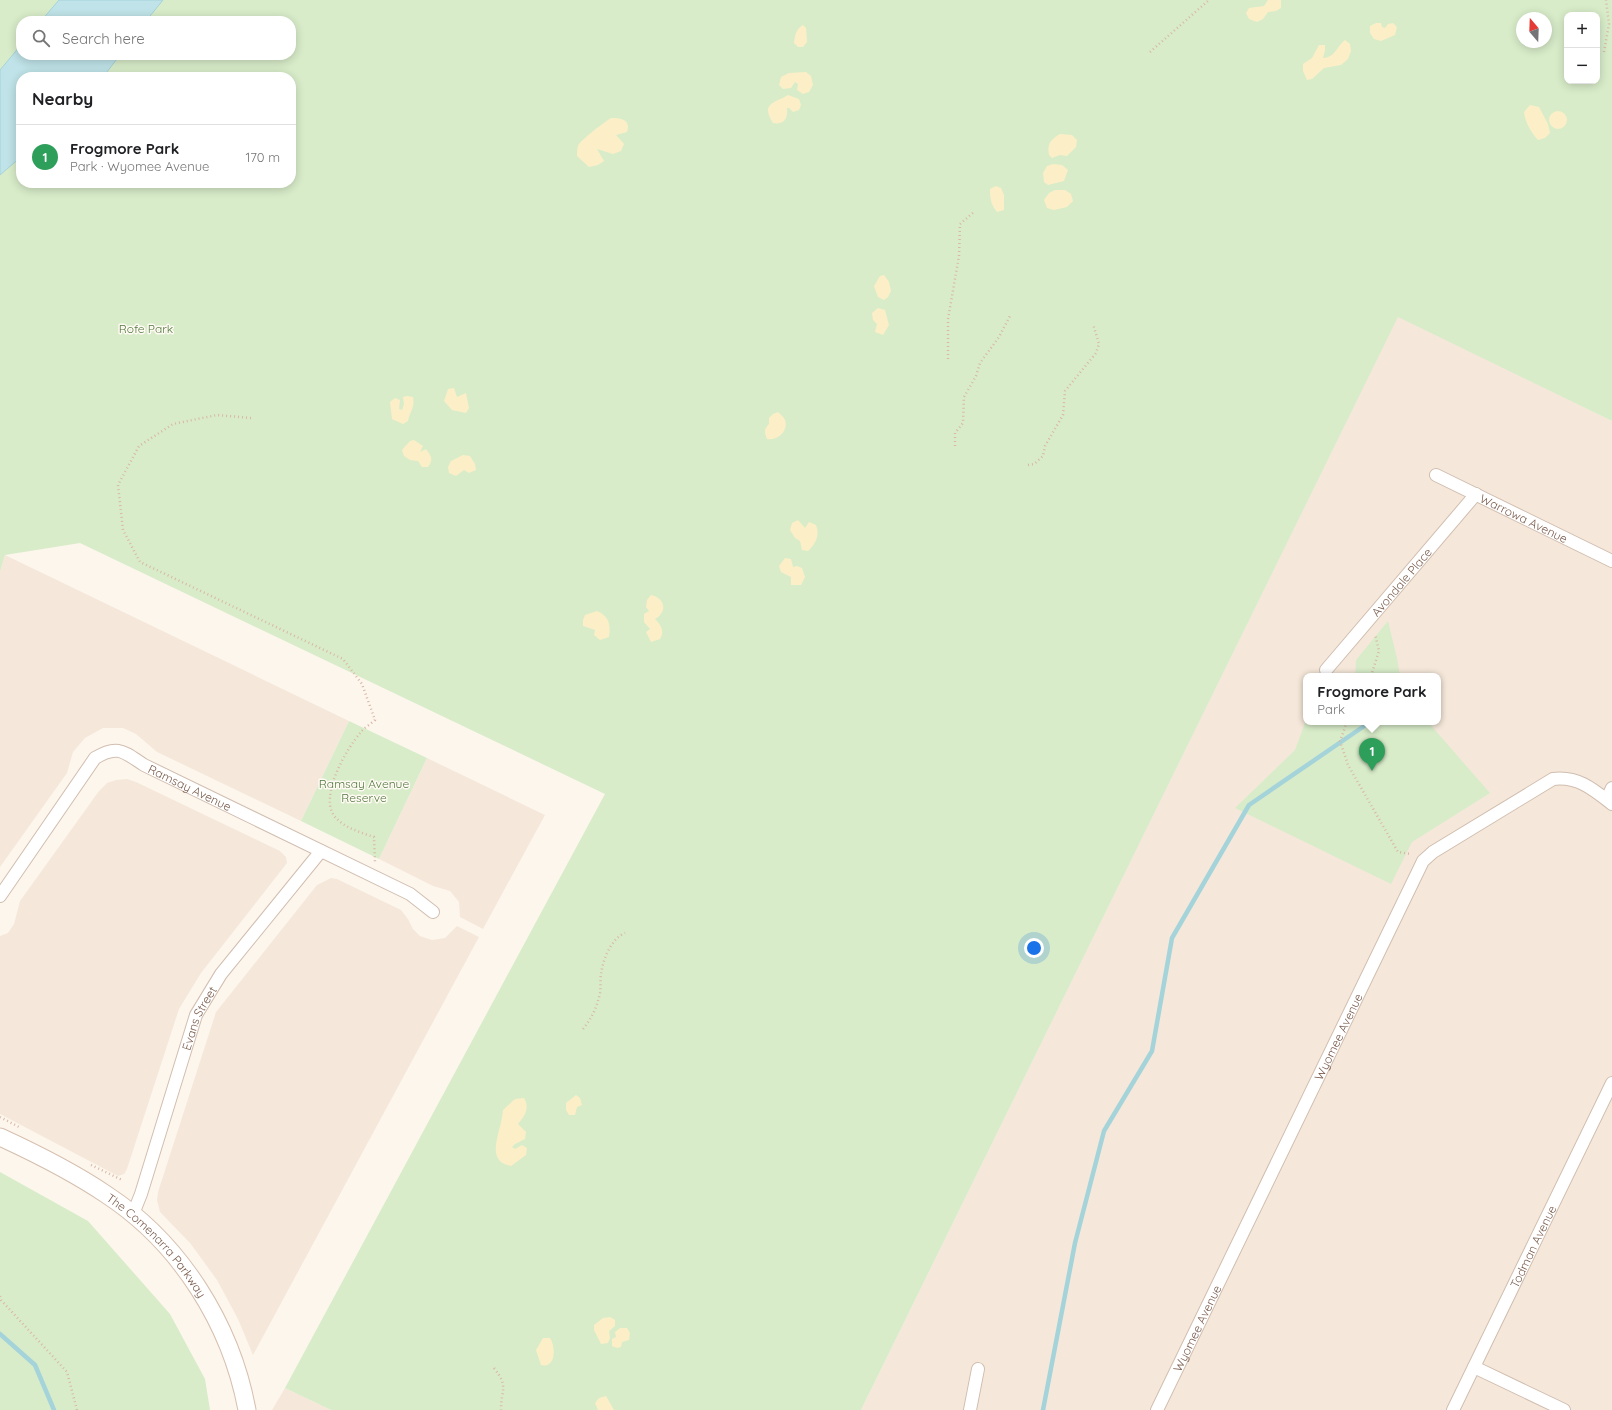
<!DOCTYPE html>
<meta charset="utf-8">
<style>
:root{--surface:#fff;--page:#f2f2f2;--text:#202124;--muted:#757577;--line:#e0e0e0;--accent:#0b8043}
body{margin:0;font-family:Quicksand,sans-serif;background:var(--page);color:var(--text)}
.controls{position:absolute;right:12px;top:12px;display:grid;overflow:hidden;border-radius:8px;box-shadow:0 2px 10px #0003}
.controls button{width:36px;height:36px;display:grid;place-items:center;padding:0;border:0;border-bottom:1px solid var(--line);background:var(--surface);color:var(--text);font:20px sans-serif}
.compass{position:absolute;left:1516px;top:12px;width:36px;height:36px;border-radius:50%;background:var(--surface);box-shadow:0 2px 10px #0003;rotate:341deg}
.you{position:absolute;left:1034px;top:948px;width:14px;height:14px;margin:-10px;border:3px solid #fff;border-radius:50%;background:#1a73e8;box-shadow:0 0 0 6px #1a73e833}
.badge{display:grid;place-items:center;width:26px;height:26px;border-radius:50%;background:var(--accent);color:#fff;font-size:13px;font-weight:700}
.pin{position:absolute;translate:-50% -33px;filter:drop-shadow(0 1px 2px #0008)}
.pin::after{content:'';position:absolute;top:21px;width:14px;height:12px;background:inherit;clip-path:polygon(0 0,100% 0,50% 100%)}
.popup{position:absolute;left:1303px;top:673px;width:138px;height:52px;box-sizing:border-box;display:grid;place-content:center;border-radius:8px;background:var(--surface);filter:drop-shadow(0 1px 3px #0005);font-size:13px;white-space:nowrap;color:var(--muted)}
.popup b{font-size:15px;color:var(--text)}
.popup::after{content:'';position:absolute;left:50%;top:100%;margin-left:-8px;border:8px solid transparent;border-top-color:var(--surface)}
.list{margin:0;padding:0;list-style:none}
h2{display:flex;justify-content:space-between;align-items:center;height:52px;margin:0;padding:0 16px;font-size:17px}
h2 small{font-size:13px;font-weight:400;color:var(--muted)}
.list li{display:grid;grid-template-columns:26px 1fr auto;gap:12px;align-items:center;box-sizing:border-box;height:64px;padding:0 16px;border-top:1px solid var(--line)}
.list b{display:block;font-size:15px;white-space:nowrap}
.list p{margin:0;font-size:13px;white-space:nowrap;color:var(--muted)}
.list em{font-size:13px;font-style:normal;color:var(--muted)}
.icon{flex:none;width:22px;height:22px;fill:none;stroke:currentColor;stroke-width:2;stroke-linecap:round;stroke-linejoin:round}
.map{position:relative;flex:none;width:1612px;height:1410px;overflow:hidden}
.search{position:absolute;background:var(--surface);box-shadow:0 2px 10px #0003;left:16px;top:16px;width:280px;height:44px;display:flex;align-items:center;gap:10px;box-sizing:border-box;padding:0 14px;border-radius:16px;color:var(--muted);font-size:15px}
.panel{position:absolute;background:var(--surface);box-shadow:0 2px 10px #0003;left:16px;top:72px;width:280px;height:116px;border-radius:16px}
.map>svg:first-child{display:block}
</style>
<div class="map">
<svg width="1612" height="1410" viewBox="0 0 1612 1410">
<rect width="100%" height="100%" fill="#fdf6ec"/>
<path fill="#f5e8da" fill-rule="evenodd" d="M1398 316 1612 421V1410H861ZM1306 676H1438V722H1306Z
M5 555 349 721 301 821 157 752 136 734 123 728H103L85 738 73 752 67 773 0 867V572Z
M427 758 545 815 483 929 460 917 459 902 450 891 433 886 379 859Z
M127 779 136 782 280 851 286 857 287 863 201 973 179 1009 127 1169 124 1174 118 1176 0 1114V936L8 933 14 924 20 901 99 791 107 783 116 780Z
M331 878 337 879 401 910 408 919 413 929 420 936 432 940 445 938 457 926 479 937 253 1355 238 1319 217 1280 190 1243 160 1212 157 1200 158 1192 216 1012 317 885Z
M285 1388 331 1410H272Z"/>
<path fill="#d8ecc9" fill-rule="evenodd" d="M0 0H1612V421L1398 317 861 1410H331L285 1388 605 794 80 543 5 555 0 572ZM1567 15H1597V81H1567ZM1522 18H1546V42H1522ZM21 21H291V55H21ZM21 77H291V183H21Z
M1388 621 1397 658 1400 676H1355L1356 660Z
M1306 720V722H1428L1490 793 1412 842 1391 884 1235 808 1295 750Z
M349 721 427 758 379 859 301 821Z
M0 1172 88 1221 170 1314 205 1379 210 1410H0Z"/>
<path fill="#fcefc7" d="M1268 0H1281V8L1276 11 1268 12 1263 19 1257 22 1249 19 1246 13 1249 8 1264 6Z
M1376 23H1381L1382 27 1385 28 1388 24 1393 23 1397 27 1395 35 1381 41 1374 39 1370 33V26Z
M803 25 806 28 807 42 803 47H798L794 43C795 35 796 29 803 25Z
M1345 40 1350 44 1351 51 1348 59 1341 65 1324 68 1312 79 1307 80 1303 71V64L1312 58 1319 45H1325V50L1323 58C1335 58 1337 46 1345 40Z
M806 72 811 76 813 85 809 92 803 94 797 90 798 84 795 82 791 88 783 89 779 85 781 77 789 73Z
M788 95 799 99 801 105 799 110 793 112 789 108H787C788 119 784 125 773 123 760 103 775 103 788 95Z
M1530 105 1539 107 1548 124 1550 133 1545 138 1538 140C1531 132 1525 122 1524 112Z
M1549 120a9 9 0 1 1 18 0a9 9 0 1 1-18 0Z
M611 118C622 118 631 120 627 132L616 135 624 144 621 151 613 154 597 149 604 161 598 165 589 167 577 156C577 153 577 149 578 146 580 140 605 122 611 118Z
M1060 134 1072 135 1077 140 1076 147 1067 156 1060 155 1052 158 1049 155C1047 144 1050 140 1060 134Z
M1053 164 1062 165 1068 170 1064 181 1048 185 1044 182 1043 173 1047 166Z
M996 186 1001 188 1004 195V210L997 212C991 205 990 198 990 189Z
M1055 190H1065L1071 194 1073 201 1067 207 1054 210 1047 208 1044 200 1049 193Z
M884 275 889 282 891 291 888 297 884 300 878 297 874 286 880 276Z
M878 308 885 310 889 325 883 335 875 332 877 324 873 320 872 313Z
M454 388 457 397 466 393 469 408 466 413 452 410 444 401 448 389Z
M407 396 413 397C415 408 410 411 408 421L403 424 392 419 390 402 395 398 400 400 399 409 402 410 404 404 403 397Z
M778 412C780 414 784 417 785 420 789 431 777 441 767 439 764 432 764 429 769 424V418L773 414Z
M414 440 423 446 420 452 426 449C431 456 434 459 428 467H422L418 461 410 460 404 456 402 450 410 441Z
M463 455 470 456 475 464 476 470 469 473 464 470 456 476 449 473 448 467 451 461Z
M798 520 805 528 809 522 816 525C820 535 816 543 808 551L802 550 800 541 795 538 790 530 792 523Z
M785 558 791 559 793 567 797 566 802 568 805 577 801 585H791V577L781 572 779 566Z
M651 595C665 598 668 612 655 619 661 625 665 631 660 639L651 642 646 632 650 629 644 622V614L649 611 646 607 647 600Z
M597 611C609 616 611 625 609 637L600 640 594 635 595 630 583 626V620L585 615Z
M576 1095 580 1098 582 1105 577 1107 575 1115H569L566 1110V1103Z
M524 1098C530 1108 525 1116 518 1124L526 1132 525 1139 515 1144 512 1147 515 1149 522 1145 527 1148 526 1155 511 1166C483 1161 502 1131 503 1110L515 1099Z
M610 1317 615 1320V1326L609 1331 610 1338 608 1343 601 1344 594 1330V1325L603 1318Z
M620 1328H627L630 1333 629 1340 622 1342 621 1347 617 1348 612 1346V1339L616 1337 615 1332Z
M543 1338H550C556 1347 556 1369 541 1365L536 1350Z
M606 1396 614 1410H598L595 1403 599 1398Z"/>
<path fill="#bfe3e8" stroke="#a5d3da" d="M59 0H163L146 21H41Z
M21 45V55H120L103 77H21V157L0 175V70Z"/>
<g fill="none" stroke-linecap="round" stroke-linejoin="round">
<path stroke="#a5d3da" stroke-width="4.5" d="M0 1334 35 1365 54 1410
M1043 1410 1075 1243 1104 1131 1152 1051 1172 938 1249 805 1370 722"/>
<defs>
<g id="street">
<path id="s1" d="M1436 475 1612 561"/>
<path id="s2" d="M1326 670 1476 494"/>
<path d="M1607 799 1612 788"/>
<path id="s3" d="M0 896 95 758C118 744 124 752 144 765L410 894 433 912"/>
<path id="s4" d="M133 1214 141 1194 196 1015 221 974 321 851"/>
<path d="M1474 1367 1564 1410"/>
<path d="M970 1410 978 1369"/>
<path id="s5" d="M1157 1410 1423 861 1433 852 1553 779C1578 776 1593 789 1612 804"/>
<path id="s6" d="M1453 1410 1612 1083"/>
</g>
<g id="secondary">
<path id="s7" d="M0 1137C37 1154 73 1172 107 1195 180 1243 231 1324 247 1410"/>
</g>
</defs>
<use href="#street" stroke="#d1beb0" stroke-width="14"/>
<use href="#secondary" stroke="#d6c0b0" stroke-width="19"/>
<path stroke="#d9b8a5" stroke-width="2.5" stroke-dasharray="1 3" stroke-linecap="butt" d="M1150 52 1209 0
M1604 52 1609 24 1606 0
M948 359V319L959 256 960 224 975 211
M251 418 217 415 173 424 139 446 118 485 123 530 140 562 343 659 362 684 375 720C371 724 365 727 361 732 347 748 317 798 336 818 345 828 362 833 374 837L375 862
M955 446V433L963 423 964 397 976 376 980 363 999 337 1011 314
M1028 465 1034 464 1043 456 1045 446 1063 415 1065 391 1096 353 1099 344 1093 324
M1371 676 1379 651 1375 634
M1347 722 1340 741 1348 765 1398 852 1411 854
M583 1029C592 1018 597 1007 600 993 601 987 600 980 601 974 603 959 611 939 625 933
M0 1117 21 1128
M91 1165 122 1180
M0 1296 1 1300 67 1372 77 1410
M494 1368C509 1387 501 1389 501 1410"/>
<use href="#street" stroke="#fff" stroke-width="12"/>
<use href="#secondary" stroke="#fff" stroke-width="17"/>
</g>
<g text-anchor="middle" dominant-baseline="central" stroke-width="3" stroke-linejoin="round" paint-order="stroke">
<g font-size="12" fill="#537a41" stroke="#fffaf3">
<text x="146" y="328">Rofe Park</text>
<text x="364" y="783">Ramsay Avenue<tspan x="364" dy="14">Reserve</tspan></text>
</g>
<g font-size="12" fill="#7a5c4d" stroke="#fffaf3">
<text stroke="none"><textPath href="#s1" startOffset="98">Warrowa Avenue</textPath></text>
<text stroke="none"><textPath href="#s2" startOffset="116">Avondale Place</textPath></text>
<text stroke="none"><textPath href="#s3" startOffset="273">Ramsay Avenue</textPath></text>
<text stroke="none"><textPath href="#s4" startOffset="207">Evans Street</textPath></text>
<text stroke="none"><textPath href="#s5" startOffset="415">Wyomee Avenue</textPath></text>
<text stroke="none"><textPath href="#s6" startOffset="182">Todman Avenue</textPath></text>
<text stroke="none"><textPath href="#s7" startOffset="193">The Comenarra Parkway</textPath></text>
<text stroke="none"><textPath href="#s5" startOffset="91">Wyomee Avenue</textPath></text>
</g>
</g>
</svg>
<div class="controls">
<button>+</button>
<button>−</button>
</div>
<svg class="compass" viewBox="-18 -18 36 36"><path d="M0-13l5 13h-10z" fill="#e53935"/><path d="M0 13l5-13h-10z" fill="#757577"/></svg>
<div class="you"></div>
<div class="pin badge" style="left:1372px;top:771px;background:#2e9e5b">1</div>
<div class="popup"><b>Frogmore Park</b>Park</div>
<div class="search"><svg class="icon" aria-label="search" viewBox="0 0 24 24"><circle cx="10" cy="10" r="6"/><path d="M15 15l6 6"/></svg>Search here</div>
<section class="panel">
<h2>Nearby<small></small></h2>
<ul class="list">
<li><span class="badge" style="background:#2e9e5b">1</span><div><b>Frogmore Park</b><p>Park · Wyomee Avenue</p></div><em>170 m</em></li>
</ul>
</section>
</div>
